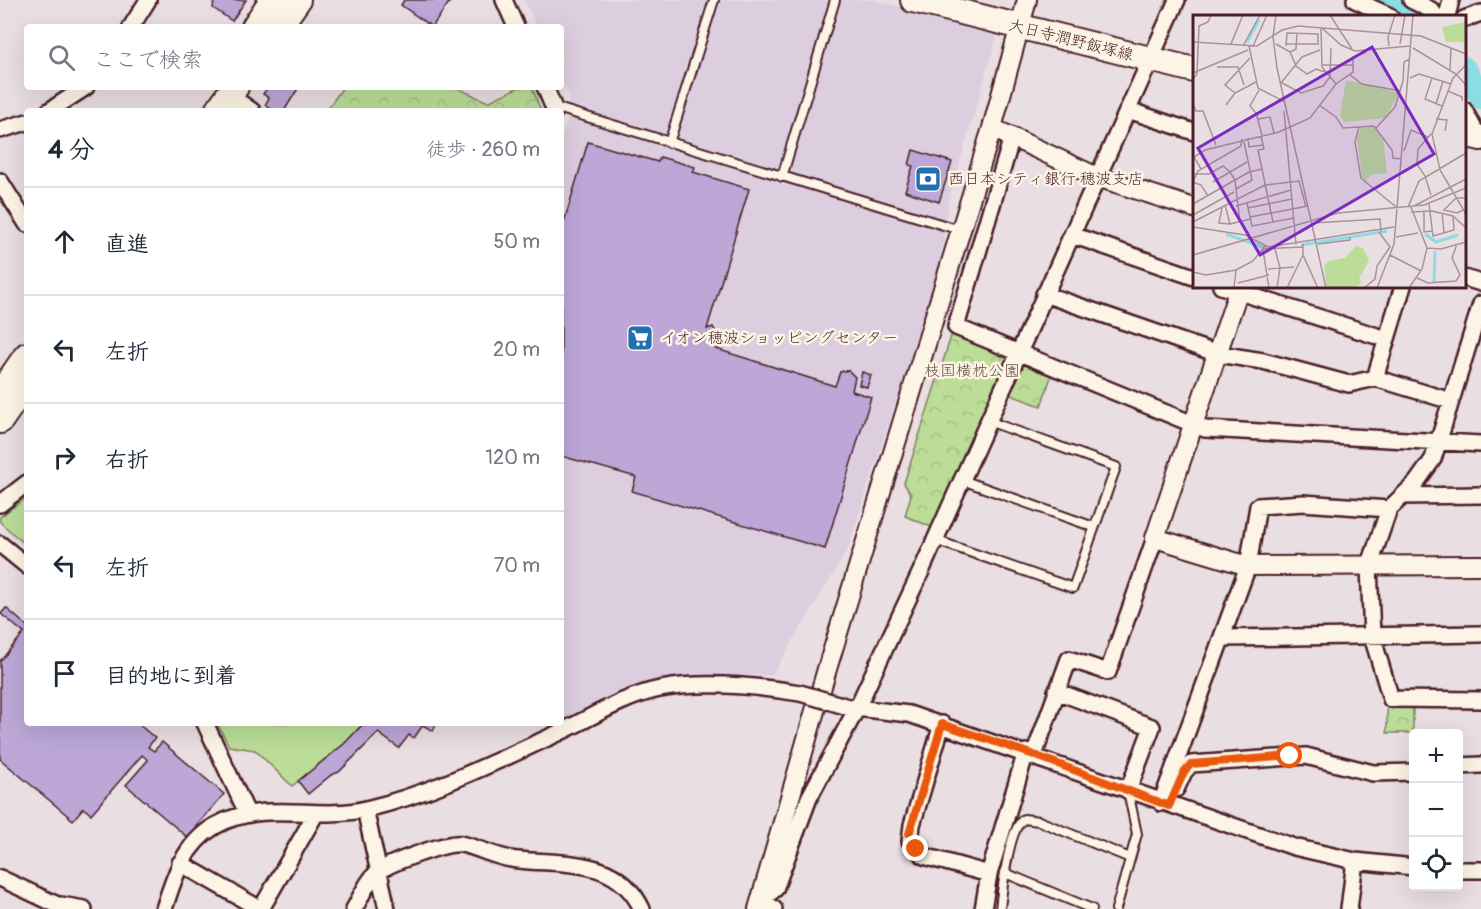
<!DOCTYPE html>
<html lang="ja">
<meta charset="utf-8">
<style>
:root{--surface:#fff;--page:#f2f2f3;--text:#1f2937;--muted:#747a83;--line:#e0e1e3}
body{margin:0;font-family:Pangolin,"Klee One",sans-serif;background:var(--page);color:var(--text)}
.controls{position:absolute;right:18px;bottom:18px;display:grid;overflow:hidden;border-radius:6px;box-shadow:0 6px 24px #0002}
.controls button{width:54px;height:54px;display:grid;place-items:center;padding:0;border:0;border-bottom:2px solid var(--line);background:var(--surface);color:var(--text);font:30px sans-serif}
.stop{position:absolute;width:18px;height:18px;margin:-14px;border:4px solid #ea580c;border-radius:50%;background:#fff}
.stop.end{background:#ea580c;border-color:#fff;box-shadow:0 2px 6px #0008}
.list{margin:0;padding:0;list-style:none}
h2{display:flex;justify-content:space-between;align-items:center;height:78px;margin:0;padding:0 24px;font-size:26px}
h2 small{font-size:20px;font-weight:400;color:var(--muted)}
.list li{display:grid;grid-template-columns:39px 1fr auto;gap:18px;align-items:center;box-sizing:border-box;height:108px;padding:0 24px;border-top:2px solid var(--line)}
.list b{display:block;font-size:22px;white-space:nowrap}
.list em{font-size:20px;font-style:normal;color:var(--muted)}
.icon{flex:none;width:33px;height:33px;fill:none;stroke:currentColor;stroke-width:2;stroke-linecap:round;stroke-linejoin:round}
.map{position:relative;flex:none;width:1481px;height:909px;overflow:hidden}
.search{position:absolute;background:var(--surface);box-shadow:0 6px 24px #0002;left:24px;top:24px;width:540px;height:66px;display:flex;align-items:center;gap:15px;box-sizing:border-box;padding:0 21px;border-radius:6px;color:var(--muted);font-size:22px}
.panel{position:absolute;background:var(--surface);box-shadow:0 6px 24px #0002;left:24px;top:108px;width:540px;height:618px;border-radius:6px}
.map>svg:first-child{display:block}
</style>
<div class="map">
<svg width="1481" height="909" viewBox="0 0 1481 909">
<defs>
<pattern id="park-crowns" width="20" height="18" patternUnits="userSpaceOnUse" patternTransform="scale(1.5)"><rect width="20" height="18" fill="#bbdd97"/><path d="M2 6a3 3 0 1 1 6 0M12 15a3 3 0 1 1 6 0" fill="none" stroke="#a2bd82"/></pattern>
</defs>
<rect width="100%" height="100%" fill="#e9dee1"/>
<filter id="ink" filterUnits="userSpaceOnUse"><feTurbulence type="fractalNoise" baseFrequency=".0167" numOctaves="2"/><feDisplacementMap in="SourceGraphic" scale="12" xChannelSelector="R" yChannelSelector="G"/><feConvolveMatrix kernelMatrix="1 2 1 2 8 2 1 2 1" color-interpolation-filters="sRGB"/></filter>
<g filter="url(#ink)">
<path fill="#dccede" d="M524 0H874L997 35 948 203 939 271 847 551 772 675 675 678 555 726 554 723H561V138L567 123 569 97 561 80V27H537Z"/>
<path fill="#bbdd97" stroke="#827e61" stroke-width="1.5" d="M27 497V546L0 522V517Z
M217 723H364L344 744 292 786 255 750 229 746Z"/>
<path fill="url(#park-crowns)" stroke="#827e61" stroke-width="1.5" d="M343 87H455L488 102 519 87H532L541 111H326Z
M953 330 1011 356 934 528 905 516 911 495 904 483Z
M1028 364 1052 374 1041 406 1008 394 1022 365Z
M1387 705H1413V733H1387Z"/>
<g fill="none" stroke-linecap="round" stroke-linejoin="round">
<path stroke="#8bdce4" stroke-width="24" d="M1383 0 1416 16
M1464 69 1481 97"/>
</g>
<path fill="#bca7d7" stroke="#4a1f2b" stroke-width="1.5" d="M214 0H246L232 21 213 8Z
M404 0H451L432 27 401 5Z
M268 87H299L284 111H274L265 105 269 98 263 94Z
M588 142 658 162 660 157 695 167 693 172 749 189 707 329 713 327 723 346 716 349 835 386 840 372 848 370 855 377 852 391 871 397 825 549 632 491 636 477 561 456V232Z
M913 150 952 162 939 202 905 191 913 166 909 165Z
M862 372 871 375 867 387 859 385Z
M6 608 27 626V723H137L155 738 148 747 154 751 162 742 224 794 187 837 126 785 148 760 142 755 91 814 83 808 73 820 0 759V661L24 633 1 614Z
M437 723 433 731 423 725 414 738 409 735 399 748 378 733 339 772 331 775 308 794 298 781 344 744 364 723Z"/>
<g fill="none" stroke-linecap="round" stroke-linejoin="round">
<defs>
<path id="service" d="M554 107 960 230
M669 143 714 0
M782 177 835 0
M962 480 1094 527
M935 540 1073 588 1116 467 988 421
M1005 873 1092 909
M1000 909C1002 891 1009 827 1024 819L1039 821 1130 858
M1116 909 1137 834 1128 791"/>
<path id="minor" d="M504 0 516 27
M1355 0 1390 16
M1411 0 1431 10 1436 16
M1447 16 1451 0
M1464 19 1481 13
M131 27 148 0
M545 87 555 111
M229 95 252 111
M1128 110 1194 132
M1464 110 1481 142
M49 111 86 87
M0 130 27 122
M1012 137 956 327 1205 429 1481 444
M0 181 27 224
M1072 235 1194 277
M1464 278 1481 283
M1221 286 1386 339
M1044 294 1218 354 1263 361 1349 384 1375 378 1451 401
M1481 304 1433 459 1416 483 1389 509 1369 567 1372 636 1391 699 1481 700
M1375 378 1403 286
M1402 496 1481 495
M0 504 27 483
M0 544 27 566
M1223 638 1481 634
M1056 691 1152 727 1128 791
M848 707 909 714 1294 847 1355 861 1414 867
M205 723 247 813
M942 724 912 825 910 841 924 856 989 874
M1034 755 1069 659 1108 672 1155 538
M1458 766 1481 765
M1176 789 1184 772 1191 764 1306 756 1373 773 1414 772
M1161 803 1248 566 1258 506 1303 503 1389 509
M365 809 387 909
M180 863 260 909
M1458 870H1481
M0 878 66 909
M61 905 84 909
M164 909C174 877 184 844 215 826 262 799 316 821 366 809 430 794 493 763 552 736 588 720 621 697 660 689 703 681 757 686 800 693
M261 909 316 813
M354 909C361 897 368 879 379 871 392 862 447 842 461 844 481 848 498 859 519 860 567 865 617 857 642 909
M774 909 762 899 775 889 809 798 857 708 923 567 1177 0
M983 909 989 874 1026 752
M1349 909 1355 861"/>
<path id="tertiary" d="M992 128 1097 177 1194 208
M1240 286 1155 538 1248 566 1481 565
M758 909 827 669 992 128 1027 0"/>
<path id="primary" d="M913 0 1194 70
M1464 134 1481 138"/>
<path id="trunk" d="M255 27 273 0
M278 27 297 0
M218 111 235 87
M2 392 27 356
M0 420 27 381"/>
</defs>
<use href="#service" stroke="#4a1f2b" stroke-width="12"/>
<use href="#minor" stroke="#4a1f2b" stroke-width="20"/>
<use href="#tertiary" stroke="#4a1f2b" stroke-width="22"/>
<use href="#primary" stroke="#4a1f2b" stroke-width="28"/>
<use href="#trunk" stroke="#4a1f2b" stroke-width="30"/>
<use href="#service" stroke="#fcf5e5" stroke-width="8"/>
<use href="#minor" stroke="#fcf5e5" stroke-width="15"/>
<use href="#tertiary" stroke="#fcf5e5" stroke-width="18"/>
<use href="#primary" stroke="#fcf5e5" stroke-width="24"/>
<use href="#trunk" stroke="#fcf5e5" stroke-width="26"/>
<defs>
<path id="minor-bridge" d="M800 693 845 706"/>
</defs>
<use href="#minor-bridge" stroke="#4a1f2b" stroke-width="20" stroke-linecap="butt"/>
<use href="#minor-bridge" stroke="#fcf5e5" stroke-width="15"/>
</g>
</g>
<g fill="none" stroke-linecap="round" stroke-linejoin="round" filter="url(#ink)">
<path stroke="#ea580c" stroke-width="8" d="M916 849 909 834 942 724 1034 755 1169 806 1184 772 1191 764 1290 756"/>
</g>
<defs>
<symbol id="bank-square" viewBox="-11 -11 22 22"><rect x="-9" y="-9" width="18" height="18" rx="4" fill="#1f6fb2" stroke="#fcf5e5"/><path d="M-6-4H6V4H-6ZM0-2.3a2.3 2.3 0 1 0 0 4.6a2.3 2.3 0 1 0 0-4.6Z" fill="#fff"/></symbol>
<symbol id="supermarket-square" viewBox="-11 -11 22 22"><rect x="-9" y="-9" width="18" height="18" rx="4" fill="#1f6fb2" stroke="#fcf5e5"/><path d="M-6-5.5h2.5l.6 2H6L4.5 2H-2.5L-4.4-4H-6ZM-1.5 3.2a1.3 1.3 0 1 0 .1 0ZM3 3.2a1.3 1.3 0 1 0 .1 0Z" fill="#fff"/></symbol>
</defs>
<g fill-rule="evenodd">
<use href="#bank-square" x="913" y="164" width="30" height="30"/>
<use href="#supermarket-square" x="625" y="323" width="30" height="30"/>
</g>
<g text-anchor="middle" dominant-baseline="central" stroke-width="5" stroke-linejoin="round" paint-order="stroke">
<g font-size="16" fill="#4a1f2b" stroke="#fcf5e5">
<text transform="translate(1071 40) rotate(14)">大日寺潤野飯塚線</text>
</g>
<g font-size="16" fill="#4a1f2b" stroke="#fcf5e5" text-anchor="start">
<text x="948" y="179">西日本シティ銀行 穂波支店</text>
<text x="660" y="338">イオン穂波ショッピングセンター</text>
</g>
<g font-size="16" fill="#664e46" stroke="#fcf5e5">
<text x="972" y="371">枝国横枕公園</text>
</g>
</g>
<g transform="translate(1193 15)">
<rect width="273" height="273" fill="#e9dee1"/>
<path d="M153 66 164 67 206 78 192 103 151 107 147 100Z" fill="#bbdd97"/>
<path d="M273 7V31L269 27H253L249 12ZM163 231 170 233 176 246 166 263 168 267 163 273H134L131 251 136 246 152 243Z" fill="#bbdd97"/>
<path d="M180 111 190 123 194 158 177 160 173 166 169 162 164 124 168 113Z" fill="#bbdd97"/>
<path fill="none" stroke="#8bdce4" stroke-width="3" d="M54 27 66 5M33 219 73 233M232 219 243 227 265 220M108 230 194 216M241 267 242 236"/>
<path fill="none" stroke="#a99298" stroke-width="1.5" d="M83 0 80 22 84 53 133 273M137 0 159 34M128 13 129 52 143 69M129 13 148 30 162 36 217 31M0 27 64 31 89 15 105 11 228 21 273 39M38 29 50 0M83 29 97 37 103 51 114 59 123 54 132 57M93 29H126M207 29 212 0M50 31 67 0M56 31 65 73 90 86M60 31 74 0M93 31 94 18 125 19V28M196 31 195 22 202 0M220 33 263 59 273 70M97 37 103 34 104 18M130 50H161M273 50 260 63 239 119 247 155 273 199M24 52H45L51 70M257 55 258 33M0 58 55 35M157 60 169 69 208 76M217 63 226 59 239 63 232 84 249 91M239 63 258 69M0 64 4 59 6 11 15 7 18 0M88 68 109 42 127 35M89 68 108 78 130 71 137 62 138 33M66 75 57 91 63 98 69 120M255 76 269 82V86M42 78 32 70 57 43M0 89 3 96H10L23 130M243 89 250 66M33 90 42 78 63 67M126 90 143 102 150 113 181 111 199 135 200 143 208 144M91 96 103 230M65 104 77 102 81 118M243 104 254 105 252 116M166 112 162 127 168 163 203 192M183 113 202 92 210 66 211 47 217 44M238 119 225 134 224 149 232 161 238 180M68 121 71 134 65 135 80 207M55 123 56 132 70 130M211 136 218 115 235 122M8 154 1 142 12 135 86 117 117 103 143 69 160 57V42L173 37M0 159H16L30 151 37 157 42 165 47 207M0 167 5 156 48 131 49 124M0 167 8 170 15 181M20 167 54 147M43 174 59 165 51 127M54 188 59 211 101 203M0 189 56 157 69 154M236 189 240 221 261 215 260 201M32 190 37 209 57 204M43 191 98 175M221 191 273 164M215 192 226 166 273 138M29 193 26 208 37 209M55 193 99 184M270 195 264 198 251 195 263 183H273M231 196V217L239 216M218 197 239 196 260 201 273 213M249 198 251 217M0 200 41 177M57 202 115 191M0 207 72 170 106 166 113 192M120 208 187 204 188 217M0 212 52 220 75 232 201 212M203 222 225 218M110 229V240L125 273M125 229 157 225V222M234 233 248 234 273 227M69 234 110 232M82 234 87 253 84 273M70 235 76 273M0 240 145 198 231 190 273 173M197 240 228 256M75 254 101 252M0 257 13 260 43 255 60 246 72 231M224 263 235 268 263 266 267 260 259 243 264 229M45 268 76 260M41 273 43 255M94 273 110 240M171 273 182 264 184 251 197 232 186 217M184 273 201 229 220 0M216 273 229 254 234 233 218 192"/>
<path fill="#7b2cbf" fill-opacity="0.15" stroke="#7b2cbf" stroke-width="3" d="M179 32 241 139 67 240 5 133Z"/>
<rect width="273" height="273" fill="none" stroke="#4a1f2b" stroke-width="3"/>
</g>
</svg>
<div class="controls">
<button>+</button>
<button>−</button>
<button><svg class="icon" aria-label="locate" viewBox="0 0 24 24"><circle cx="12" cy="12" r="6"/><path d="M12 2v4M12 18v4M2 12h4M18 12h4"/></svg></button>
</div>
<div class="stop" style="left:1290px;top:756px"></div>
<div class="stop end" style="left:916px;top:849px"></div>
<div class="search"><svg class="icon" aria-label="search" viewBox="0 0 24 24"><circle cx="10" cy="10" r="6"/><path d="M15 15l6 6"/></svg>ここで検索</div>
<section class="panel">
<h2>4 分<small>徒歩 · 260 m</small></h2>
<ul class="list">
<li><svg class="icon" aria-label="ahead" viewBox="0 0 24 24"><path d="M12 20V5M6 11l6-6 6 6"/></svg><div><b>直進</b></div><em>50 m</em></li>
<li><svg class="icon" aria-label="left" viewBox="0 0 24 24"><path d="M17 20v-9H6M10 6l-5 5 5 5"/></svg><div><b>左折</b></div><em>20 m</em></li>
<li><svg class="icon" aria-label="right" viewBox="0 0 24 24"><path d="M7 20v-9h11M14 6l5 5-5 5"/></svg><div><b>右折</b></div><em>120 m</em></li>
<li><svg class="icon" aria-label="left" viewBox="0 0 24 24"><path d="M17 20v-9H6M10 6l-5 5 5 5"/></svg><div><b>左折</b></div><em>70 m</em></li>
<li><svg class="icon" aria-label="arrive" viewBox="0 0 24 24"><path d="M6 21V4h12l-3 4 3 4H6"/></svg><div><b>目的地に到着</b></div></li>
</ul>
</section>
</div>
